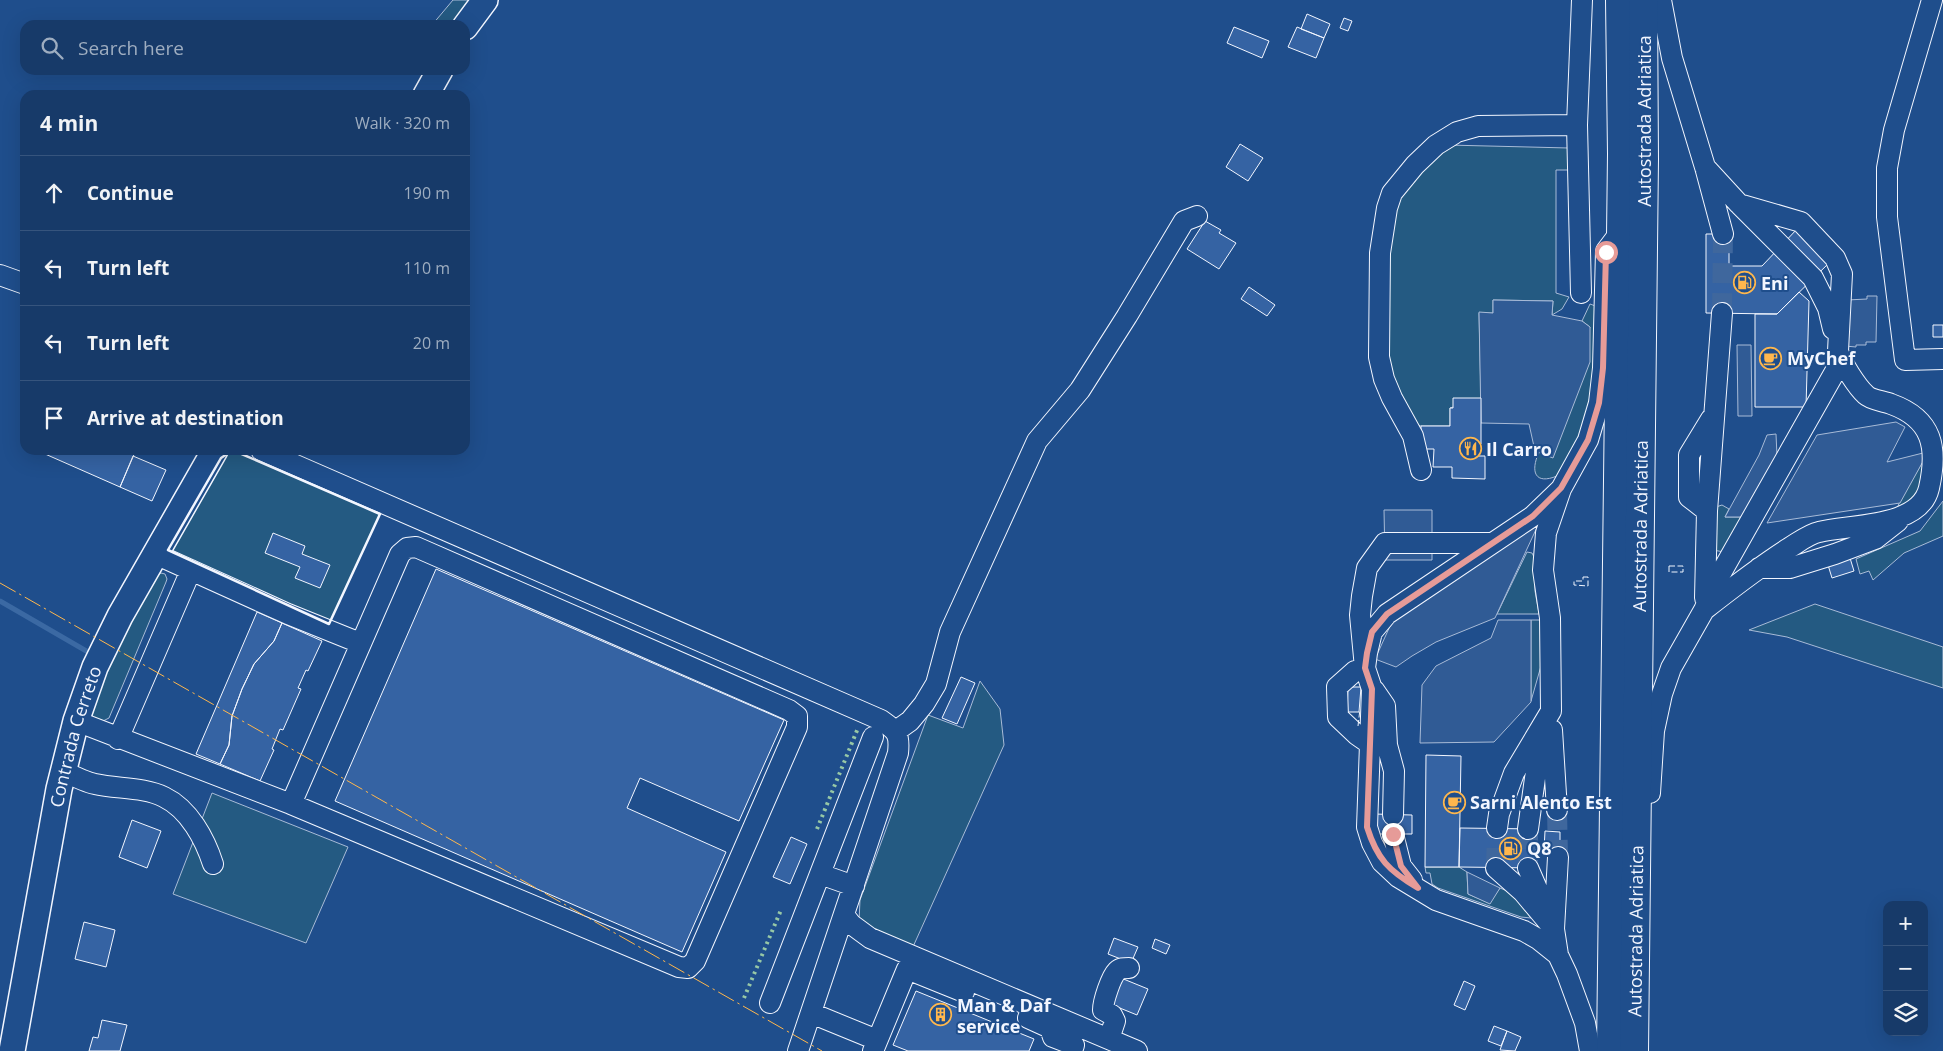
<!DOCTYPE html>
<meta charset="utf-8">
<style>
:root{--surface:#173a69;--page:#20416f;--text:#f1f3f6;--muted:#9eadc0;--line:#36547d}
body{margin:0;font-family:"Open Sans",sans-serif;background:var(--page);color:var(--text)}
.controls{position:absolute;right:15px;bottom:15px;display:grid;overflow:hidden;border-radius:10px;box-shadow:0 5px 20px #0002}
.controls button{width:45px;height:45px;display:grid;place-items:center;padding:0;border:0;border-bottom:1px solid var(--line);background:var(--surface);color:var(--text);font:25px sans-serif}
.stop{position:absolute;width:15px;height:15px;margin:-11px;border:4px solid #e69b98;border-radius:50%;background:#fff}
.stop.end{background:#e69b98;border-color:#fff;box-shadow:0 1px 5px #0008}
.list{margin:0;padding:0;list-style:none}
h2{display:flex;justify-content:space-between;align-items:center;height:65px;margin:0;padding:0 20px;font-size:21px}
h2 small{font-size:16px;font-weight:400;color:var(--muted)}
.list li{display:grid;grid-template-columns:32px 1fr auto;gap:15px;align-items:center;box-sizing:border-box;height:75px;padding:0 20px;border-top:1px solid var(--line)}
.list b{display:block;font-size:19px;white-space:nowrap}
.list em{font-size:16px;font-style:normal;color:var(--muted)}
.icon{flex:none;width:28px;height:28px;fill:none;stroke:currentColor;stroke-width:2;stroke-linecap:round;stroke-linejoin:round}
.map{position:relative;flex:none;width:1943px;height:1051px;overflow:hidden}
.search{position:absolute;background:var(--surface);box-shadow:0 5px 20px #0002;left:20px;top:20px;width:450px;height:55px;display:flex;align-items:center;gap:12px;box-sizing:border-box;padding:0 18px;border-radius:15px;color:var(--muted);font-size:19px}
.panel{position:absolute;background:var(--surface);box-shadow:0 5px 20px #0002;left:20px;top:90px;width:450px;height:365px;border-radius:15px}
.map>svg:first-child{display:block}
</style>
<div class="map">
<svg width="1943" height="1051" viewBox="0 0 1943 1051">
<rect width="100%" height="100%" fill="#1f4e8c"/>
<path fill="#245a82" stroke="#a8bbd7" d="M453 0H476L460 25H432Z
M1447 145 1569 148V170H1556V293L1569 297 1562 309 1552 315 1553 301 1493 300V313H1479L1481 398 1450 408V426H1421L1411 423 1386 372 1385 260 1395 199Z
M1590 304 1601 308 1596 368 1583 429 1557 476C1535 485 1530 472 1539 452L1553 457 1590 327 1582 321Z
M230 452H237L380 514 329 624 169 550 221 458Z
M1926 456 1928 464 1917 494 1901 508 1898 506 1900 501Z
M1943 501V536L1904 553 1873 580 1869 571 1860 574 1856 559 1920 531Z
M1722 505 1729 509 1725 517H1742L1724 552 1713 550 1716 507Z
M1527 552 1532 553 1534 557 1535 591 1539 614H1497Z
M161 573 165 574 167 579 166 582 109 718 103 721 92 718V710L111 656 156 576Z
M1815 604 1943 647V688L1787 637 1749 630Z
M1531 620H1541V666L1531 701Z
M980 681 1000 709 1004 745 912 949 859 922 860 900 928 715 963 728Z
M212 793 348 847 306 943 173 894Z
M1425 867H1459L1467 872 1468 894 1489 903 1500 888 1512 893 1531 918 1521 917 1438 888 1432 884 1430 873H1426Z"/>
<path fill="#305b95" stroke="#a8bbd7" d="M1867 296H1877L1876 342H1866V345H1856V347L1845 346 1847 300 1867 299Z
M1493 300 1553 301 1552 315 1582 321 1590 327V362L1553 458 1535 451 1529 424 1481 423 1479 312 1493 313Z
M1737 345H1751L1752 416H1738Z
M1896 422 1905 427 1887 462 1927 452 1926 456 1900 503 1767 523 1817 435Z
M1776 434 1777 456 1742 517H1725L1759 455 1767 435Z
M1384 510H1432V560H1385Z
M1539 523 1495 618 1436 642 1412 656 1396 667 1375 659 1396 613Z
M1498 620H1531V702L1494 742 1420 743 1422 685 1436 666 1491 638Z
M1467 872 1500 888 1490 904 1468 894Z"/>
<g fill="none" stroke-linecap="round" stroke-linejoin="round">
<path stroke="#3b69a3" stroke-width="5" d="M0 601 88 652"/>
</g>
<path fill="#3563a3" stroke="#f2f6ff" d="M1307 14 1330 24 1324 38 1301 29Z
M1344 18 1352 21 1348 31 1340 28Z
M1234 27 1269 41 1262 58 1227 43Z
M1297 27 1324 38 1316 58 1288 47Z
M1240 144 1263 158 1248 181 1226 167Z
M1205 221 1221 230 1219 233 1236 243 1219 269 1187 249Z
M1798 228 1831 261 1777 314 1706 313V234H1729V266H1762Z
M1249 287 1275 305 1267 316 1241 299Z
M1799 292 1809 301 1806 407H1755V314H1777Z
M1933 325H1943V337H1933Z
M1453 398H1481V444H1473V456H1485V479L1452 478V467H1433L1434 449H1421V426H1450V408H1453Z
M36 450H136L120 487Z
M133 456 166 470 152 501 120 487Z
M273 533 305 546 302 554 330 565 320 588 295 578 300 567 265 553Z
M1850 558 1854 571 1832 578 1828 565Z
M436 569 784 720 739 821 640 778 627 808 726 852 682 952 335 801Z
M257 612 282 623 274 641 254 664 242 689 232 716 229 745 220 764 196 754Z
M282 623 322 641 308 671 306 670 298 688 301 689 283 730 280 729 272 749 274 750 260 781 220 764 229 745 232 716 242 689 254 664 274 641Z
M961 677 975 683 957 724 942 718Z
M1348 687H1361L1359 712H1347Z
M1426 755 1461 756 1459 867H1425Z
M1374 814 1412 815V834H1373Z
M132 820 161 831 147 868 119 857Z
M1460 828 1536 829V868L1459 867Z
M1545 831 1560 832V850H1544Z
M791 837 807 844 790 884 773 877Z
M84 922 115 930 106 967 75 959Z
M1114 938 1138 947 1131 963 1108 954Z
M1155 939 1170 945 1166 954 1152 948Z
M1121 978 1148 989 1137 1015 1110 1004Z
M1464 981 1475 986 1465 1010 1454 1005Z
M916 991 1034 1039 1029 1051H908L893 1045Z
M102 1020 127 1025 120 1051H89L93 1037 98 1038Z
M1494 1026 1507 1031 1501 1046 1488 1041Z
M1507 1031 1521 1037 1515 1051 1500 1050Z"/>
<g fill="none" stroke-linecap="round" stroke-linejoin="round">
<path stroke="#3f679d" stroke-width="20" stroke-dasharray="20 10" stroke-linecap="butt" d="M1722 313 1723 234
M1557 810 1558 857
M1528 829V868
M1496 868 1497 828"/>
<defs>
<path id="minor" d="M1661 0 1672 58 1705 167 1723 234
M1932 0 1894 130 1887 168V217L1905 360 1943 359
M1740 205 1813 278 1828 308 1833 329
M0 275 25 284
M1581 293 1577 125 1582 0
M261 450 881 720C897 731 900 734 898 753L798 1051
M1421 470 1413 436 1392 398 1384 379 1379 357 1380 253 1387 208 1392 193 1415 165 1436 145 1457 132 1478 126 1577 125
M1707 511 1689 497V455L1711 419
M416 547 789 710 797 716V727L695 961 688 968 679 967 291 804 400 554 407 548Z
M155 554 288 614 360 643
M1759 568H1790L1835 554 1875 539 1898 521
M1705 598 1707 511 1722 313
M1704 610C1732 588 1759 567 1789 548 1799 542 1809 534 1819 532 1851 524 1920 528 1929 488 1938 448 1933 419 1891 404 1884 401 1871 400 1866 395 1857 387 1841 362 1838 351L1842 274 1835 258 1801 222 1739 204 1705 167
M1374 690 1385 706 1387 745 1394 771 1393 815
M76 721 291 804
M1552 730 1557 810
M896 731 910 721 924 704 936 684 950 632 1037 441 1080 390 1127 316 1184 221 1197 216
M118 739 191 570
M1370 744 1357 735 1338 717 1337 687 1355 671 1365 668 1360 615 1362 596 1367 568 1385 543H1492
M63 771C73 776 85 782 95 784 117 789 144 787 164 797 189 809 205 839 213 864
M1650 793 1654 731 1662 694 1671 668 1704 610 1717 580 1841 361
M1497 828 1499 814 1514 773 1551 711 1550 618 1543 570 1546 533 1561 489 1588 440 1599 403 1603 368 1606 251 1621 231
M1528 829 1535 778 1546 730
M1393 834 1401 866 1412 880
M1496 868 1523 892 1554 929 1558 955 1567 974 1585 1023 1590 1051
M1528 868 1545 907
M820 874 854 886
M844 915 851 924 870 938 1137 1051
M1554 929 1558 857
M1558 955 1538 939 1524 931 1436 900 1398 877 1382 862 1372 843 1367 827 1372 689 1365 668 1367 653 1372 632 1387 614 1533 516 1561 489
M770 1003 873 737
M811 1013 877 1040
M1028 1018 1050 1028 1053 1037 1074 1045 1072 1051
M1109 1039 1115 1021 1112 1015 1103 1010C1103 1001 1111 977 1117 971 1120 968 1124 968 1129 968
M873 1051 907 969 964 992"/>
<g id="major">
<path d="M465 27 485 0"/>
<path d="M426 95 440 70"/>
<path id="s1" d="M12 1051 59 789 76 721 95 667 120 616 215 450"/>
</g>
<g id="highway">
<path d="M1611 1051 1622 154 1620 0"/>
<path id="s2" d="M1634 1051 1644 159 1643 0"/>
</g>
</defs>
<use href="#minor" stroke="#f2f6ff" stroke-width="22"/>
<use href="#major" stroke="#f2f6ff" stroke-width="28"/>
<use href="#highway" stroke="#f2f6ff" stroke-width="30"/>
<use href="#minor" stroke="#1f4e8c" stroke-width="20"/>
<use href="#major" stroke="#1f4e8c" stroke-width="25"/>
<use href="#highway" stroke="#1f4e8c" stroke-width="28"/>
<path stroke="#97c8a6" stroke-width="4" stroke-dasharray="2.5 4" stroke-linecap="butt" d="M817 829 858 728
M744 998 781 910"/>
<path stroke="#f2f6ff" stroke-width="1" stroke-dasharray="6 2.5" stroke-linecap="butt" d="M1669 566H1683V572H1669Z
M1583 577H1588V586L1574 585V581H1583Z
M1358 726 1360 709"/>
<path stroke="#f2f6ff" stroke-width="2.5" d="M230 452H237L380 514 329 624 168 550 221 458Z"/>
<path stroke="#ffb74d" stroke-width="1" stroke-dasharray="18 4 2.5 4" stroke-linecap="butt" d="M0 583 822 1051"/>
</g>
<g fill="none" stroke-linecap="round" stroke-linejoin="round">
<path stroke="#e69b98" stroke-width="6" d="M1393 834 1401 866 1418 888C1389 871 1377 859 1367 827L1372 689 1365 668 1367 653 1372 632 1387 614 1533 516 1561 488 1588 440 1599 403 1603 368 1606 252"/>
</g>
<defs>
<symbol id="fuel-ring" viewBox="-11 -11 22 22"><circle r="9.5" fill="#1f4e8c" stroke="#ffb74d" stroke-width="1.5"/><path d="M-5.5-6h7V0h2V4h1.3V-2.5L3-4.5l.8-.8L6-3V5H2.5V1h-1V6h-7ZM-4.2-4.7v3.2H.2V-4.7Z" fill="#ffb74d"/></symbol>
<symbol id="cafe-ring" viewBox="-11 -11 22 22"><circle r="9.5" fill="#1f4e8c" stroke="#ffb74d" stroke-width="1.5"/><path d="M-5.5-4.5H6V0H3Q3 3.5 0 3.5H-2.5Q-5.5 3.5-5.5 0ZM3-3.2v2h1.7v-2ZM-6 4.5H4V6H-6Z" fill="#ffb74d"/></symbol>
<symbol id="restaurant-ring" viewBox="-11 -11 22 22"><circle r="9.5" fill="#1f4e8c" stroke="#ffb74d" stroke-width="1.5"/><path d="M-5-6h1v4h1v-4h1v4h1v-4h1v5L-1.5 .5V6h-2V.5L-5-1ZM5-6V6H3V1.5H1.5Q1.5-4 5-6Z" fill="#ffb74d"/></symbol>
<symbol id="building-ring" viewBox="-11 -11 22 22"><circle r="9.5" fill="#1f4e8c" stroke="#ffb74d" stroke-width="1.5"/><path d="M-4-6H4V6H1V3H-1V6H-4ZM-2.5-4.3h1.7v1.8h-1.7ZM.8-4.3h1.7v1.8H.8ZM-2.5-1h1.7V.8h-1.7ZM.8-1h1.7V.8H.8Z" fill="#ffb74d"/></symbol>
</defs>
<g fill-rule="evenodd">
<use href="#fuel-ring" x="1732" y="270" width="25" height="25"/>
<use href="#cafe-ring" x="1758" y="346" width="25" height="25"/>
<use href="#restaurant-ring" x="1458" y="436" width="25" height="25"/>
<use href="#cafe-ring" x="1442" y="790" width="25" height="25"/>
<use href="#fuel-ring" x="1498" y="836" width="25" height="25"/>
<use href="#building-ring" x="928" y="1002" width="25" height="25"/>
</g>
<g text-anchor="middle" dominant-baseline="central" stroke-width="4" stroke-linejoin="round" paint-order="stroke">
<g font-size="18" fill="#f2f6ff" stroke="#1f4e8c">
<text transform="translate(1644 121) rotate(-90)">Autostrada Adriatica</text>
<text stroke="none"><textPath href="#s2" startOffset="525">Autostrada Adriatica</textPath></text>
<text stroke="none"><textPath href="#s1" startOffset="321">Contrada Cerreto</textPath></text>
<text stroke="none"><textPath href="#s2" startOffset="120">Autostrada Adriatica</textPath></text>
</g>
<g font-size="18" font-weight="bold" fill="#f2f6ff" stroke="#1f4e8c" text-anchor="start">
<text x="1761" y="283">Eni</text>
<text x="1787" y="358">MyChef</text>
<text x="1486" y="449">Il Carro</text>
<text x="1470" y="802">Sarni Alento Est</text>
<text x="1527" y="848">Q8</text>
<text x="957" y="1005">Man &amp; Daf<tspan x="957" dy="21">service</tspan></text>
</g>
</g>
</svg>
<div class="controls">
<button>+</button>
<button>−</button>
<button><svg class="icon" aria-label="layers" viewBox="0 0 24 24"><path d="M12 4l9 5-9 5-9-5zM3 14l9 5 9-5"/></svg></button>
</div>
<div class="stop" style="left:1606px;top:252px"></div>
<div class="stop end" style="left:1393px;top:834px"></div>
<div class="search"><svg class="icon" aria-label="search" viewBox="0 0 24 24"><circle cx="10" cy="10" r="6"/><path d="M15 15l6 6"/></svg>Search here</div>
<section class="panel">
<h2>4 min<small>Walk · 320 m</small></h2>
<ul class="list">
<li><svg class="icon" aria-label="ahead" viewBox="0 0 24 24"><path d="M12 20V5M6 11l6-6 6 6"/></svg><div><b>Continue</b></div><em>190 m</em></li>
<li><svg class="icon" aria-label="left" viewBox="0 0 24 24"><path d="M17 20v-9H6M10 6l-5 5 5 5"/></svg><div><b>Turn left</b></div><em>110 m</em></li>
<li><svg class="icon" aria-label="left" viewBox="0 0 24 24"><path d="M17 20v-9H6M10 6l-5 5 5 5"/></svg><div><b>Turn left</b></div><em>20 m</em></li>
<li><svg class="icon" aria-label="arrive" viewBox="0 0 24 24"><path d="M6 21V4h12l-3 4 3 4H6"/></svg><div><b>Arrive at destination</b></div></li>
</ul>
</section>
</div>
